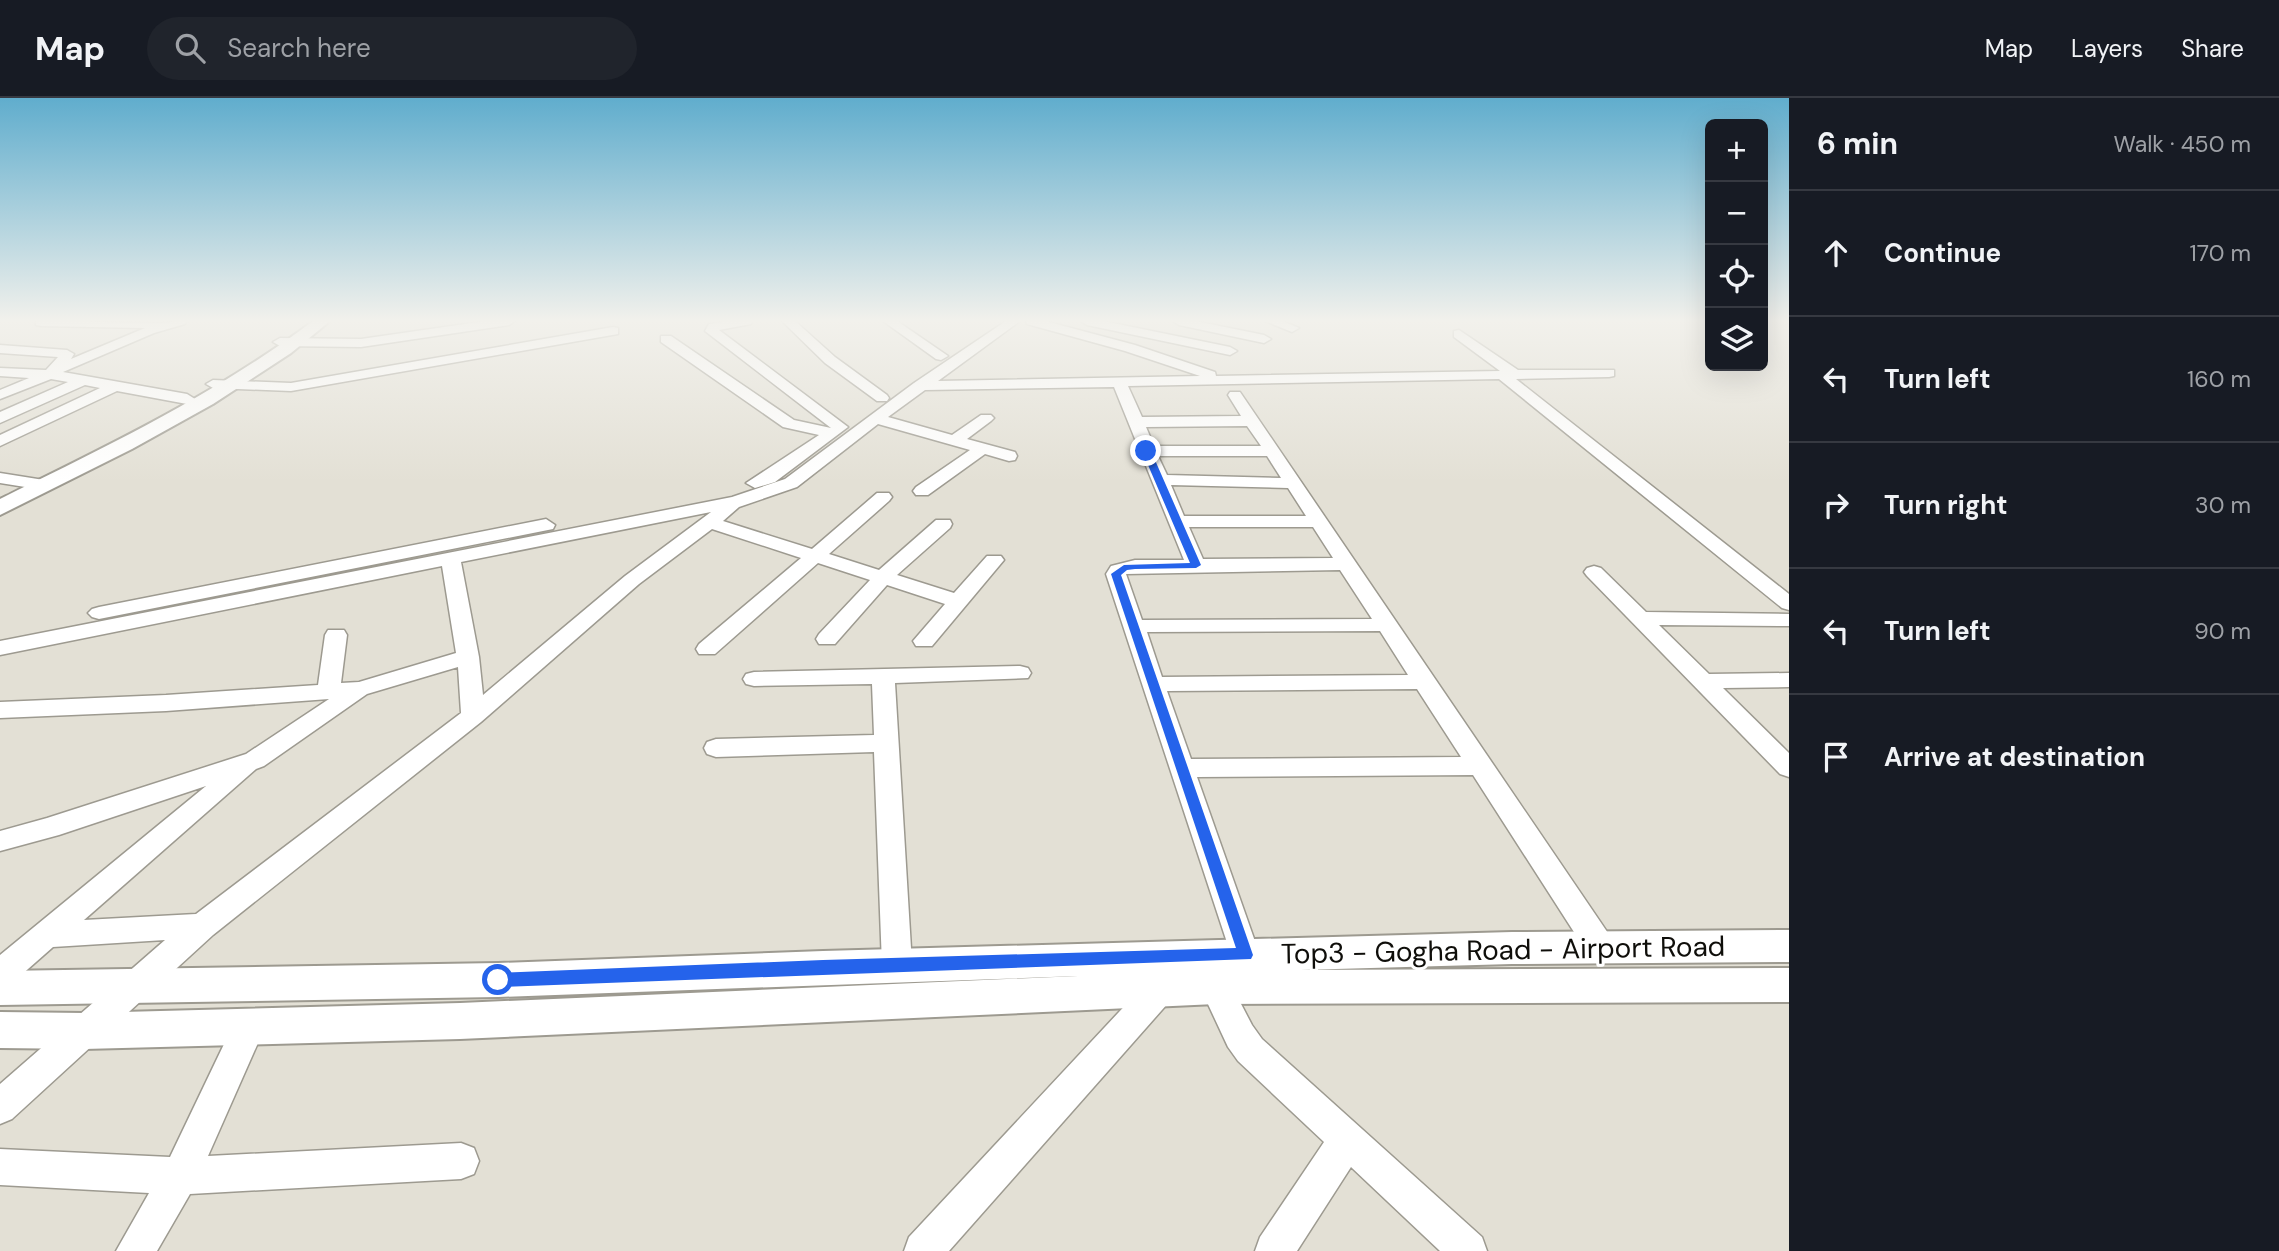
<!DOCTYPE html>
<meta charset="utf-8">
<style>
:root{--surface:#171b24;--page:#20242c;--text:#f1f3f6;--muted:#9ea1a6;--line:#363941}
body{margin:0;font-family:"DM Sans",sans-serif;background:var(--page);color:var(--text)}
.controls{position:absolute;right:21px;top:21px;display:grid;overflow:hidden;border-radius:10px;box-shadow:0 7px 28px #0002}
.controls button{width:63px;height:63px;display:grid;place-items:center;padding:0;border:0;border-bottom:2px solid var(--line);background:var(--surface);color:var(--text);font:35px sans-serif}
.stop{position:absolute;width:21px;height:21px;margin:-16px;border:5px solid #2563eb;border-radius:50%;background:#fff}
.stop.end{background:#2563eb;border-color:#fff;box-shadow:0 2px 7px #0008}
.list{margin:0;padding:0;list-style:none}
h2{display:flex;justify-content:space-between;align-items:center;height:91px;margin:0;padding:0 28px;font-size:30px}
h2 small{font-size:23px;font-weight:400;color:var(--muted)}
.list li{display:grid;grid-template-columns:46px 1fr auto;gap:21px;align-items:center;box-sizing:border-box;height:126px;padding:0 28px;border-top:2px solid var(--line)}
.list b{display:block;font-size:26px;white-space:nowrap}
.list em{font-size:23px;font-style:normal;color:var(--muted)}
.icon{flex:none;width:38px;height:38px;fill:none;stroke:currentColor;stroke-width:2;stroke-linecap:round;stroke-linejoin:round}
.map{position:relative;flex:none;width:1789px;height:1153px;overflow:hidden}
header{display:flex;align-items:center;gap:42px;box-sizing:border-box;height:98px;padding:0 35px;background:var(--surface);border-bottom:2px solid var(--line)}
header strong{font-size:33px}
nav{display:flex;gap:38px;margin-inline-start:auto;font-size:24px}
.search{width:490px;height:63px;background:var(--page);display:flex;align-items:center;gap:18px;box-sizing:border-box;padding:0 24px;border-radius:38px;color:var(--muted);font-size:26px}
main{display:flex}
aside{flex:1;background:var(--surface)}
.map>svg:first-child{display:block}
</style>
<header>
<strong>Map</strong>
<div class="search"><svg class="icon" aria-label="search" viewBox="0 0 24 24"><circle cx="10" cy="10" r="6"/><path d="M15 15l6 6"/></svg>Search here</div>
<nav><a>Map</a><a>Layers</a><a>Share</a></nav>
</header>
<main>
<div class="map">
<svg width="1789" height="1153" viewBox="0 0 1789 1153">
<rect width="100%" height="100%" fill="#e3e0d5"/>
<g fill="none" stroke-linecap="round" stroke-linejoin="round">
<defs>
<path id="minor" d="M36 223 160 225 186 223 185 226 154 235 63 274 187 296 195 301 187 306 117 293 0 348V337L100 290 85 287 0 325V314L68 284 51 281 0 301V292L29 280 0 278V270L46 272 58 259 0 255V247L67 252 74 256 71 261 145 230 41 228 36 227Z
M486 223H515L509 227 361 249 280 248 273 244 280 240 361 241Z
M728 223H752L751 226 719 232 848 329 775 384 755 390 746 385 819 337 783 329 661 244V238H671L794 322 831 330 705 233 709 226Z
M782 223H795L835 259 887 297 889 300 887 303H877L825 265Z
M883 223H897L948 258 941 262 936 261Z
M1006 223H1020L938 283 1200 278 1125 253 1027 226 1026 223H1045L1135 247 1215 274 1216 278 1500 273 1454 239V233L1459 232 1518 272H1614V278L1609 279 1516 281 1789 496V512L1782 510 1499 281 1128 288 1142 319 1241 318 1228 297 1230 294H1240L1612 841 1616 850 1612 859 1601 863 1590 859 1473 677 1197 679 1264 869 1260 878 1249 882 1238 878 1106 476 1111 468 1135 462H1184L1114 289 925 292 888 319 952 337 981 317H991L994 320 991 323 967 341 1015 354 1017 358 1015 362 1009 363 985 356 928 397H916L913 393 916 389 970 352 878 326 797 389 739 409 723 423 812 451 877 395H889L892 399 889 403 829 456 879 472 936 422H950L952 426 950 430 897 477 954 495 987 458H1001L1004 462 932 548H916L913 543 945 506 887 487 835 546H819L816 541 819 536 870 482 818 465 715 556H699L696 551 699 546 801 460 712 431 639 486 481 624 213 837 12 1021 0 1026V986L165 842 53 849 11 886 0 889V857L206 688 59 737 0 753V733L47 720 246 656 329 601 166 613 0 620V604L166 597 318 587 325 537 328 532H344L347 537 341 585 359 584 456 555 442 468 0 557V543L732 399 785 381 914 285ZM1247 328 1261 348H1154L1146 329ZM1158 358H1267L1281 380 1167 377ZM1171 387 1288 390 1306 418H1184ZM711 414 625 478 483 597 479 559 461 464ZM1189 429H1313L1333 460 1203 461ZM1340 472 1372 521 1142 522 1126 476ZM1380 533 1408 577 1162 579 1147 534ZM458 569 461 615 196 816 84 822 256 671 264 668 367 596ZM1417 591 1461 659 1191 661 1167 593Z
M1081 223H1103L1230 249 1237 253 1230 257 1087 227Z
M1173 223H1195L1264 237 1271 241 1264 245 1179 227Z
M1265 223H1282L1299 230 1292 234Z
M613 229 618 230V236L291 293 213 290 206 286 213 282 291 285Z
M0 375 44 382 53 387 44 392 0 385Z
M546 421 555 427 553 431 99 521 92 519 88 515 92 511 99 509Z
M1594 468 1601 470 1646 514 1789 516V528L1659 527 1709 576 1789 575V589L1723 590 1789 655V679L1780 676 1587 478 1584 474 1587 470Z
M1020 568 1028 570 1031 575 1028 580 895 585 912 867 908 876 897 880 886 876 882 867 874 654 716 659 707 656 704 650 707 644 716 641 874 637 872 586 754 588 746 586 743 581 746 576 754 574Z
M1216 875 1227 879 1252 927 1262 941 1482 1139 1487 1153H1440L1351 1069 1297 1153H1255L1260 1139 1324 1044 1238 963 1228 949 1200 889 1205 879Z
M1158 880 1169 884 1174 894 1169 904 949 1153H904L909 1139 1147 884Z
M249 914 261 919 265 929 208 1058 461 1045 474 1050 479 1063 474 1076 461 1081 190 1096 157 1153H116L149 1095 0 1087V1051L170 1059 237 919Z"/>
<path id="major" d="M313 223H330L291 255 213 306 132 351 0 417V401C108 348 216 296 313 223Z
M1789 832V864L1512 866 1300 872 1789 870V904L1216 906 460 941 84 951 0 950V914L84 915 460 905 1078 878 498 899 0 907V873L498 865 823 853 1512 834Z"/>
</defs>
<use href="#minor" stroke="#9d9a90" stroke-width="3"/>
<use href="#major" stroke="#9d9a90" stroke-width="4"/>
<use href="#minor" fill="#fff" fill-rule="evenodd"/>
<use href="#major" fill="#fff" fill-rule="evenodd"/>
</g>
<linearGradient id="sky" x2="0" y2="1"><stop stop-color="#60adcd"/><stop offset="0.58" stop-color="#f2f1ec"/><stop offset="1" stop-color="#f2f1ec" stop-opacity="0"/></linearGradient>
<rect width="1789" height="384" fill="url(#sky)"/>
<path fill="#2563eb" d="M1146 350 1151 353 1201 467 1196 470 1135 471 1127 472 1121 477 1253 857 1251 861 498 889 493 887 490 882 493 877 498 875 823 862 1236 850 1111 476 1124 467 1190 465 1142 353Z"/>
<g text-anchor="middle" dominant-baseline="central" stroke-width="6" stroke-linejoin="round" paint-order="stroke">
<g font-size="28" fill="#0f0e0a" stroke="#fff">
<text transform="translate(1503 852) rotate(-1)">Top3 - Gogha Road - Airport Road</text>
</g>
</g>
</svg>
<div class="controls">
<button>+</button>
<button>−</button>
<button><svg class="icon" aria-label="locate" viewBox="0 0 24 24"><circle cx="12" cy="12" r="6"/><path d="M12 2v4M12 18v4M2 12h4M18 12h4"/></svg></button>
<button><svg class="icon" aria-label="layers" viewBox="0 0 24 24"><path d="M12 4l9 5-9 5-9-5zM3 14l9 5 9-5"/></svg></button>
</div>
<div class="stop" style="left:498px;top:882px"></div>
<div class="stop end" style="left:1146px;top:353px"></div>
</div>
<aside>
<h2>6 min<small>Walk · 450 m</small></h2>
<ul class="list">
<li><svg class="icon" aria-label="ahead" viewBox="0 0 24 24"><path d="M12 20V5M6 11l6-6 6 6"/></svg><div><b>Continue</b></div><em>170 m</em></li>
<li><svg class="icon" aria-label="left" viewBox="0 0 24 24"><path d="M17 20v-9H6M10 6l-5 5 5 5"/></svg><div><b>Turn left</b></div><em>160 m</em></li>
<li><svg class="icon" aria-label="right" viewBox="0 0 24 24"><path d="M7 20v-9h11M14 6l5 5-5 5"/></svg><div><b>Turn right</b></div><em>30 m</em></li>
<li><svg class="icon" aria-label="left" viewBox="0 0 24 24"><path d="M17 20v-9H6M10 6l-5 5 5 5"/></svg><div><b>Turn left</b></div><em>90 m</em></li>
<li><svg class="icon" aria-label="arrive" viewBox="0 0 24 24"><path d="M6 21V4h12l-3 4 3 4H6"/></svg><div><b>Arrive at destination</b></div></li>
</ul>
</aside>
</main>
